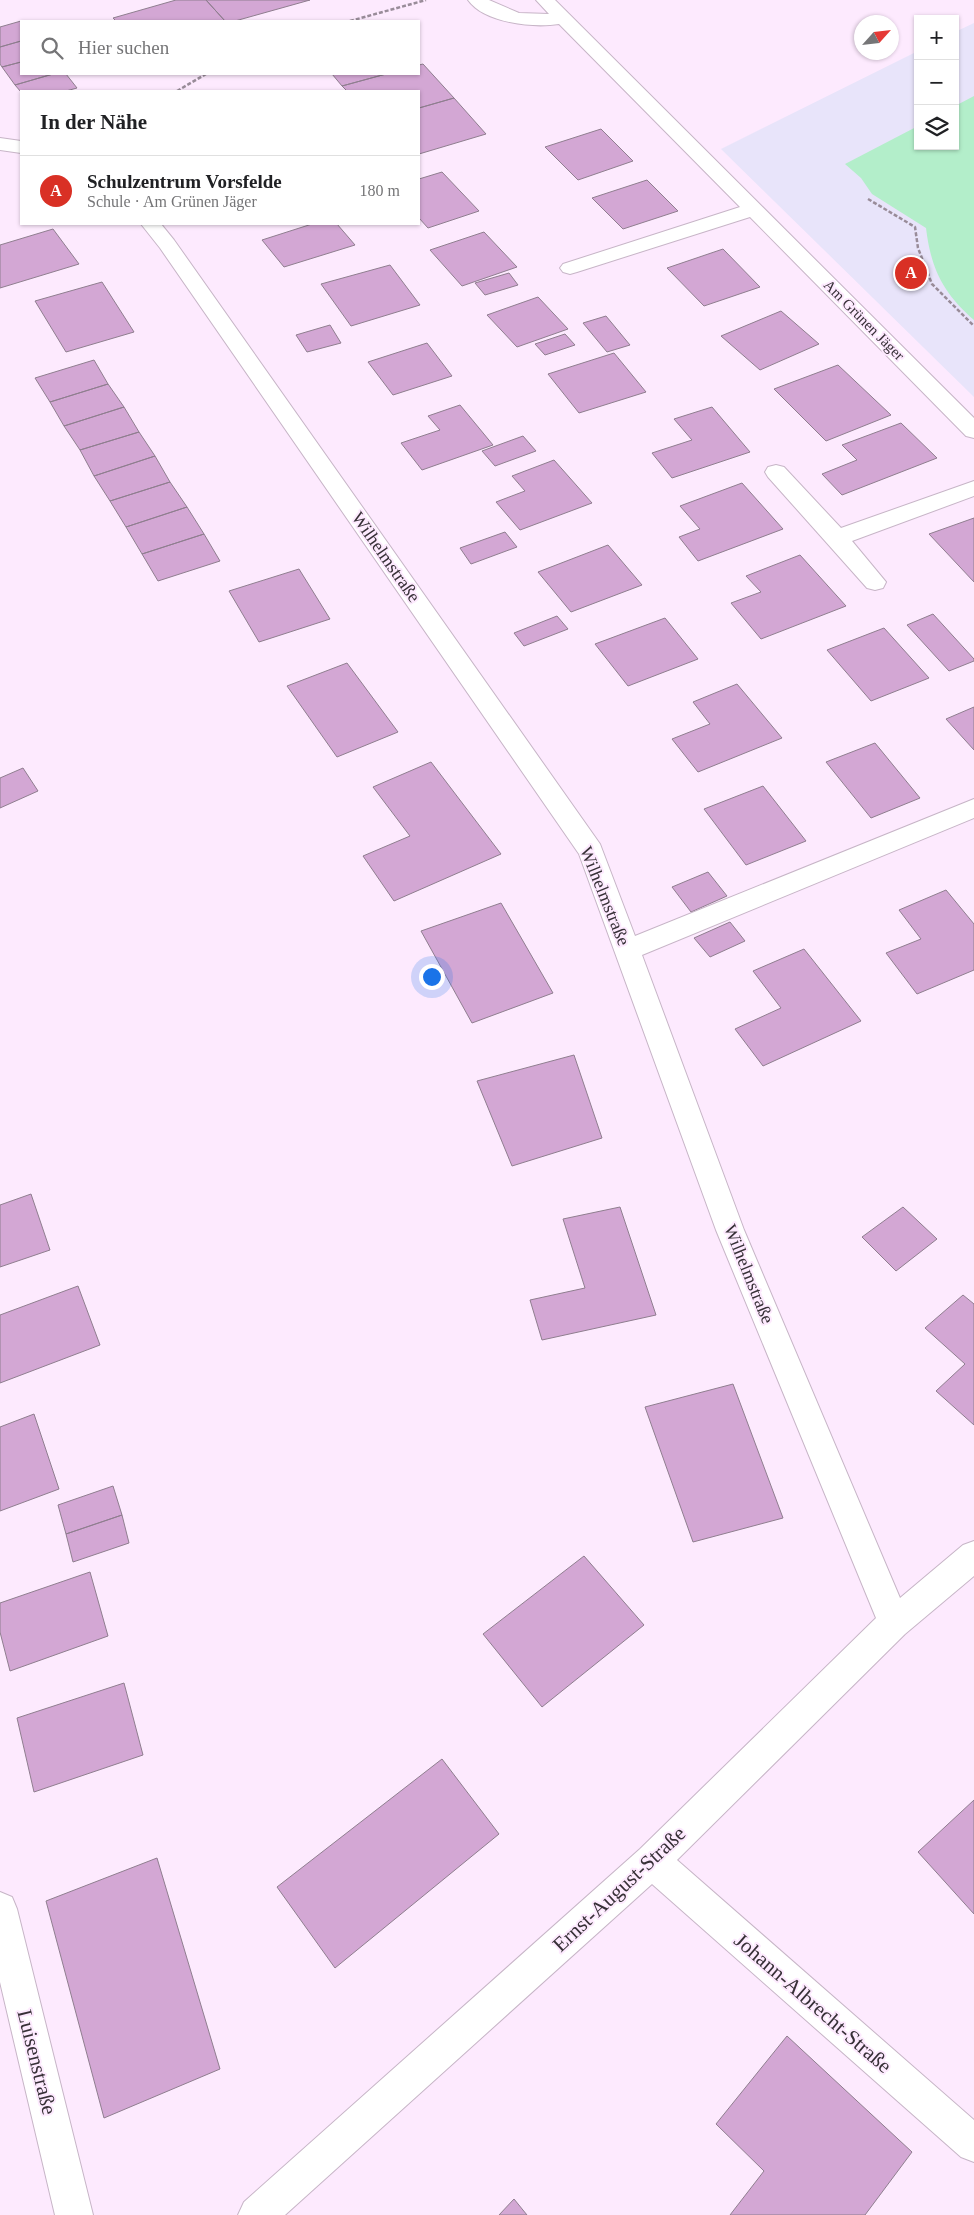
<!DOCTYPE html>
<html lang="de">
<meta charset="utf-8">
<style>
:root{--surface:#fff;--page:#f2f2f2;--text:#202124;--muted:#757577;--line:#e0e0e0;--accent:#d93025}
body{margin:0;font-family:"Times New Roman",serif;background:var(--page);color:var(--text)}
.controls{position:absolute;right:15px;top:15px;display:grid;overflow:hidden;border-radius:0px;box-shadow:0 1px 4px #0004}
.controls button{width:45px;height:45px;display:grid;place-items:center;padding:0;border:0;border-bottom:1px solid var(--line);background:var(--surface);color:var(--text);font:25px sans-serif}
.compass{position:absolute;left:854px;top:15px;width:45px;height:45px;border-radius:50%;background:var(--surface);box-shadow:0 1px 4px #0004;rotate:63deg}
.you{position:absolute;left:431px;top:976px;width:18px;height:18px;margin:-12px;border:4px solid #fff;border-radius:50%;background:#1a73e8;box-shadow:0 0 0 8px #1a73e833}
.badge{display:grid;place-items:center;width:32px;height:32px;border-radius:50%;background:var(--accent);color:#fff;font-size:16px;font-weight:700}
.pin{position:absolute;translate:-50% -50%;border:2px solid #fff;box-shadow:0 1px 5px #0006}
.list{margin:0;padding:0;list-style:none}
h2{display:flex;justify-content:space-between;align-items:center;height:65px;margin:0;padding:0 20px;font-size:21px}
h2 small{font-size:16px;font-weight:400;color:var(--muted)}
.list li{display:grid;grid-template-columns:32px 1fr auto;gap:15px;align-items:center;box-sizing:border-box;height:70px;padding:0 20px;border-top:1px solid var(--line)}
.list b{display:block;font-size:19px;white-space:nowrap}
.list p{margin:0;font-size:16px;white-space:nowrap;color:var(--muted)}
.list em{font-size:16px;font-style:normal;color:var(--muted)}
.icon{flex:none;width:28px;height:28px;fill:none;stroke:currentColor;stroke-width:2;stroke-linecap:round;stroke-linejoin:round}
.map{position:relative;flex:none;width:974px;height:2215px;overflow:hidden}
.search{position:absolute;background:var(--surface);box-shadow:0 1px 4px #0004;left:20px;top:20px;width:400px;height:55px;display:flex;align-items:center;gap:12px;box-sizing:border-box;padding:0 18px;border-radius:0px;color:var(--muted);font-size:19px}
.panel{position:absolute;background:var(--surface);box-shadow:0 1px 4px #0004;left:20px;top:90px;width:400px;height:135px;border-radius:0px}
.map>svg:first-child{display:block}
</style>
<div class="map">
<svg width="974" height="2215" viewBox="0 0 974 2215">
<rect width="100%" height="100%" fill="#fdeafe"/>
<path fill="#e8e4fa" d="M974 23V397L721 149 918 51V146H955V32Z"/>
<path fill="#b3eeca" d="M974 96V320C943 293 931 269 926 228L872 194 861 178 845 164 918 126V146H955V106Z"/>
<path fill="#d3a7d4" stroke="#8f7e8f" d="M176 0H206L225 21H116L113 18Z
M206 0H310L235 21H225Z
M21 21V41L0 47V27Z
M21 41V62L2 67 0 64V47Z
M21 62V74H53L15 85 2 67Z
M423 64 454 98 419 108V91H347L342 86 386 74H419V65Z
M53 74H66L77 88 66 91 21 92 15 85Z
M332 74H386L342 86Z
M454 98 486 134 419 154V108Z
M601 129 633 161 578 180 545 147Z
M442 172 479 211 428 228 419 218V179Z
M647 180 678 211 623 229 592 198Z
M312 224H337L355 245 284 267 262 240Z
M53 229 79 264 0 288V245Z
M484 232 517 267 462 286 430 250Z
M723 249 760 287 704 306 667 268Z
M390 265 420 305 351 326 321 284Z
M509 273 518 285 485 295 475 283Z
M102 282 134 332 66 352 35 301Z
M538 297 568 329 517 347 487 315Z
M781 311 819 344 760 370 721 336Z
M606 316 630 345 607 352 583 323Z
M330 325 341 343 307 352 296 335Z
M565 334 575 345 545 355 535 344Z
M427 343 452 376 393 395 368 362Z
M614 353 646 392 579 413 548 374Z
M94 360 108 384 50 402 35 378Z
M838 365 891 415 826 441 774 389Z
M108 384 124 407 64 426 50 402Z
M460 405 493 445 422 470 401 443 440 430 428 416Z
M124 407 139 432 80 450 64 426Z
M712 407 750 452 672 478 652 453 692 440 674 419Z
M901 423 937 458 842 495 822 474 857 460 842 445Z
M139 432 155 456 94 476 80 450Z
M523 436 536 451 495 466 482 451Z
M155 456 170 482 110 501 94 476Z
M554 460 592 503 520 530 496 502 525 491 512 476Z
M170 482 187 507 126 527 110 501Z
M742 483 783 529 698 561 679 537 700 529 680 506Z
M187 507 204 534 142 554 126 527Z
M974 518V582L929 534Z
M505 532 517 547 471 564 460 548Z
M204 534 220 561 158 581 142 554Z
M608 545 642 585 571 612 538 572Z
M800 555 846 606 761 639 731 603 761 592 746 576Z
M299 569 330 619 259 642 229 591Z
M933 614 974 659V661L949 671 907 625Z
M557 616 568 629 524 646 514 633Z
M665 618 698 659 628 686 595 644Z
M884 628 929 678 871 701 827 650Z
M347 663 398 732 337 757 287 686Z
M737 684 782 738 698 772 672 739 710 724 693 702Z
M974 707V750L946 719Z
M875 743 920 798 871 818 826 762Z
M431 762 501 854 394 901 363 856 410 836 373 787Z
M23 768 38 791 0 808V778Z
M763 786 806 841 746 865 704 809Z
M708 872 727 896 691 912 672 887Z
M946 890 974 924V970L917 994 886 953 921 939 899 910Z
M501 903 553 993 472 1023 421 931Z
M730 922 745 941 710 957 694 938Z
M804 949 861 1021 763 1066 735 1029 781 1008 753 971Z
M574 1055 602 1138 512 1166 477 1081Z
M31 1194 50 1250 0 1267V1205Z
M620 1207 656 1315 542 1340 530 1300 585 1288 563 1219Z
M903 1207 937 1239 896 1271 862 1237Z
M78 1286 100 1345 0 1383V1315Z
M963 1295 974 1304V1425L936 1391 965 1364 925 1328Z
M733 1384 783 1518 693 1542 645 1407Z
M34 1414 59 1489 0 1511V1427Z
M113 1486 122 1515 66 1534 58 1505Z
M122 1515 129 1543 73 1562 66 1534Z
M584 1556 644 1625 542 1707 483 1634Z
M90 1572 108 1636 10 1671 0 1632V1603Z
M124 1683 143 1755 34 1792 17 1718Z
M442 1759 499 1834 335 1968 277 1887Z
M974 1800V1914L918 1852Z
M157 1858 220 2069 104 2118 46 1901Z
M787 2036 912 2152 865 2215H730L764 2171 716 2124Z
M514 2199 527 2215H499Z"/>
<g fill="none" stroke-linecap="round" stroke-linejoin="round">
<defs>
<path id="minor" d="M468 0H489L519 13 549 14 536 0H555L974 418V438L966 436 750 217 577 272 570 274 563 272 560 268 563 264 740 207 559 24C533 28 484 23 468 0Z
M0 138 21 141V153L0 150Z
M141 224H161L174 240 600 844 635 936 974 799V818L642 955 744 1230 900 1598 963 1545 974 1541V1576L905 1634 677 1860 974 2120V2162L961 2157 652 1884 285 2215H238L244 2202 640 1849 876 1618 716 1230 579 854 160 248Z
M776 465 784 467 841 528 974 481V496L852 541 886 582 883 588 875 590 867 588 768 477 765 472 768 467Z
M0 1892 12 1897 17 1909 93 2215H55L0 1982Z"/>
</defs>
<use href="#minor" stroke="#c7b5c7" stroke-width="2"/>
<path stroke="#998c99" stroke-width="2.5" stroke-dasharray="4 2" stroke-linecap="butt" d="M350 21 426 0
M177 91 206 74
M868 199 915 227 918 248 932 284 974 326"/>
<use href="#minor" fill="#fff" fill-rule="evenodd"/>
</g>
<g text-anchor="middle" dominant-baseline="central" stroke-width="4" stroke-linejoin="round" paint-order="stroke">
<g font-size="15" fill="#373037" stroke="#fdeafe">
<text transform="translate(864 320) rotate(45)">Am Grünen Jäger</text>
</g>
<g font-size="18" fill="#373037" stroke="#fdeafe">
<text transform="translate(386 557) rotate(55)">Wilhelmstraße</text>
<text transform="translate(605 896) rotate(68)">Wilhelmstraße</text>
<text transform="translate(749 1274) rotate(68)">Wilhelmstraße</text>
</g>
<g font-size="21" fill="#373037" stroke="#fdeafe">
<text transform="translate(619 1889) rotate(-43)">Ernst-August-Straße</text>
<text transform="translate(813 2003) rotate(41)">Johann-Albrecht-Straße</text>
<text transform="translate(37 2062) rotate(76)">Luisenstraße</text>
</g>
</g>
</svg>
<div class="controls">
<button>+</button>
<button>−</button>
<button><svg class="icon" aria-label="layers" viewBox="0 0 24 24"><path d="M12 4l9 5-9 5-9-5zM3 14l9 5 9-5"/></svg></button>
</div>
<svg class="compass" viewBox="-18 -18 36 36"><path d="M0-13l5 13h-10z" fill="#e53935"/><path d="M0 13l5-13h-10z" fill="#757577"/></svg>
<div class="you"></div>
<div class="pin badge" style="left:911px;top:273px">A</div>
<div class="search"><svg class="icon" aria-label="search" viewBox="0 0 24 24"><circle cx="10" cy="10" r="6"/><path d="M15 15l6 6"/></svg>Hier suchen</div>
<section class="panel">
<h2>In der Nähe<small></small></h2>
<ul class="list">
<li><span class="badge">A</span><div><b>Schulzentrum Vorsfelde</b><p>Schule · Am Grünen Jäger</p></div><em>180 m</em></li>
</ul>
</section>
</div>
